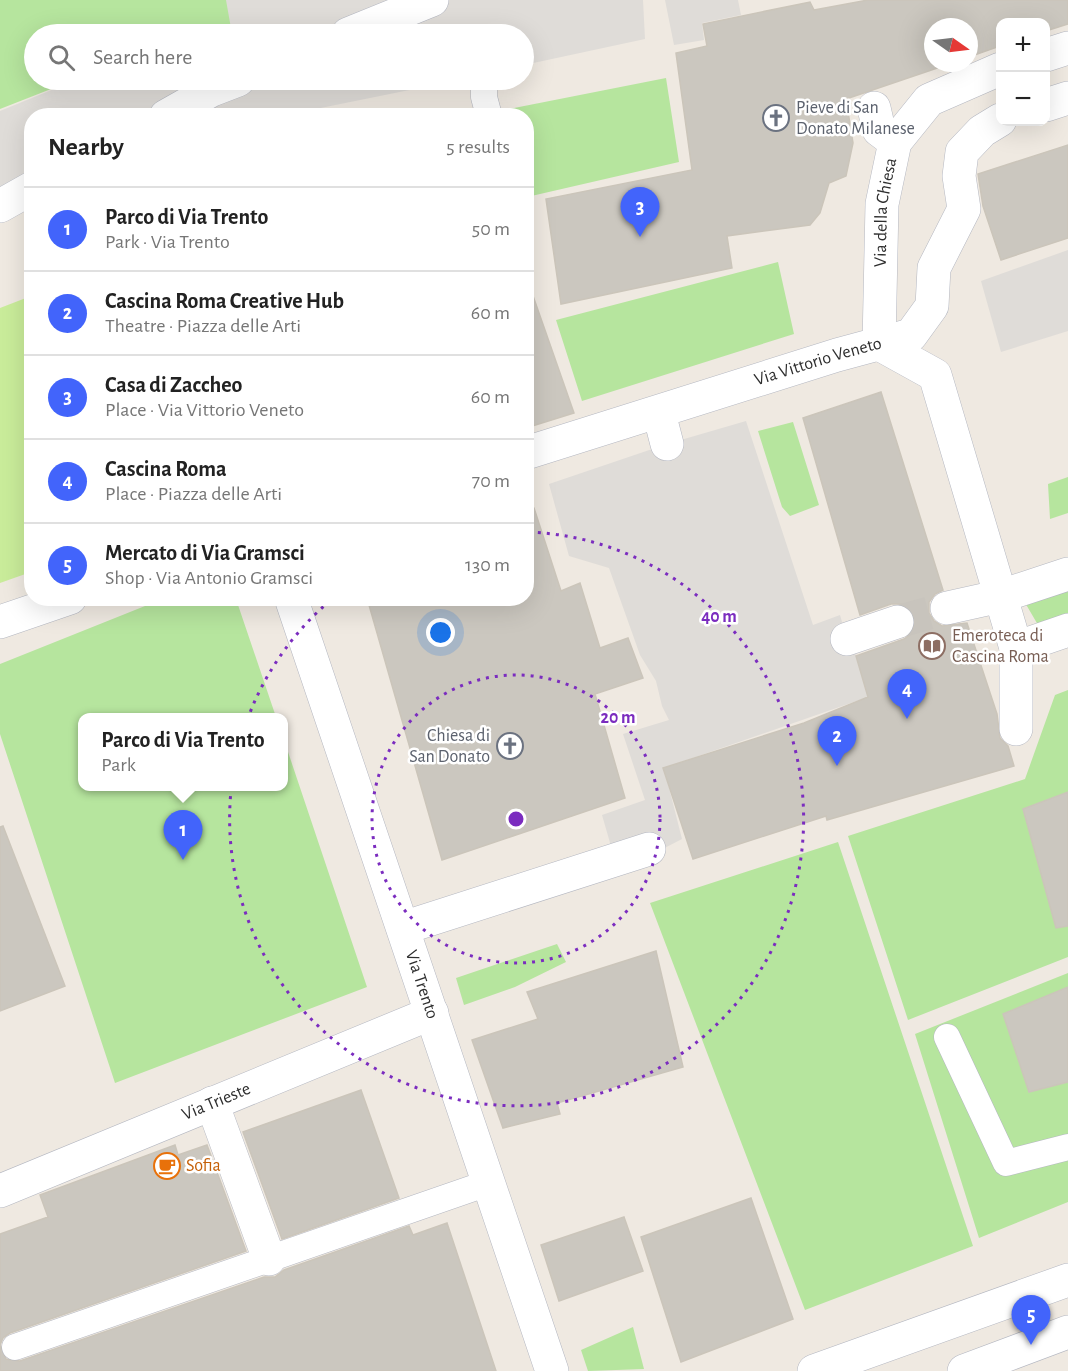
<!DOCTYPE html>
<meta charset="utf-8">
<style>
:root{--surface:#fff;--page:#f2f2f2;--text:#222;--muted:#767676;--line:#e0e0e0;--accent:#4264fb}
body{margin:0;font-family:"Alegreya Sans",sans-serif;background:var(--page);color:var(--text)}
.controls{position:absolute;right:18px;top:18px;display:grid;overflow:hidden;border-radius:12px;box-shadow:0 6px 24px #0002}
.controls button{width:54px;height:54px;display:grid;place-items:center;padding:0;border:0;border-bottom:2px solid var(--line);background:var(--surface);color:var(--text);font:30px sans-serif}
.compass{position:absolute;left:924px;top:18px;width:54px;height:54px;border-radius:50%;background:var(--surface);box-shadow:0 6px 24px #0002;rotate:104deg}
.you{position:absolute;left:441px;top:633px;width:21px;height:21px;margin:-15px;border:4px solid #fff;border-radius:50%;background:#1a73e8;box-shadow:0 0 0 9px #1a73e833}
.badge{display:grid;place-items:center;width:39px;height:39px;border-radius:50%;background:var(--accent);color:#fff;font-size:20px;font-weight:700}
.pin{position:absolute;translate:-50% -50px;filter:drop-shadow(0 2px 3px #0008)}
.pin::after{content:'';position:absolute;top:32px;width:21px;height:18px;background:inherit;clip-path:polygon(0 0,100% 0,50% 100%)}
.popup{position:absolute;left:78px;top:713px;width:210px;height:78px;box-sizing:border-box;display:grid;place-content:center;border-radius:12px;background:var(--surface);filter:drop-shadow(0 2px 4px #0005);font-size:20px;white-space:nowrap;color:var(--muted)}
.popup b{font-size:22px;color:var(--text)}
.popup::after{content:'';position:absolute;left:50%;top:100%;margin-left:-12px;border:12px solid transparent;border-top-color:var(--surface)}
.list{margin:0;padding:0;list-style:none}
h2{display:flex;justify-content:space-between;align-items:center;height:78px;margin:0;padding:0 24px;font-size:26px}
h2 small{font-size:20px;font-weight:400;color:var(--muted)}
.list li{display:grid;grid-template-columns:39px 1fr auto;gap:18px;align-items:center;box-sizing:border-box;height:84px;padding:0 24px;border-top:2px solid var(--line)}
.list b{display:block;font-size:22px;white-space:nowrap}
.list p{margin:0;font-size:20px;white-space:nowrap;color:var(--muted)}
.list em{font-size:20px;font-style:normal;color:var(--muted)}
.icon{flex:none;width:33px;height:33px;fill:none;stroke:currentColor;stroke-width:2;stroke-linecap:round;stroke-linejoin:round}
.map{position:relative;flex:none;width:1068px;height:1371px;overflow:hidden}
.search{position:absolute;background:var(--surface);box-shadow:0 6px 24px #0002;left:24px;top:24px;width:510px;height:66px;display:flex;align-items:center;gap:15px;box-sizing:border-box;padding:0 21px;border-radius:33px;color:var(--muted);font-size:22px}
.panel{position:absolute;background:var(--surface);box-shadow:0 6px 24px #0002;left:24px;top:108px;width:510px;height:498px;border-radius:24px}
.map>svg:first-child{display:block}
</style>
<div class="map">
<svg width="1068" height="1371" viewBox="0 0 1068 1371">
<rect width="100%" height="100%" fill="#efe9e1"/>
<path fill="#b6e59e" d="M0 0H370L284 34H201L198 29 186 34H34V80H74L0 109Z
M666 78 679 162 527 197 526 116 510 115 509 109Z
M778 262 794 334 582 401 556 320Z
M793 422 819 505 790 516 782 507 758 431Z
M1068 477V513L1050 519 1048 484Z
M1068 586V621L1041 630 1024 601Z
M165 598 236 599 276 717 82 718V786H284V740L367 987 115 1083 0 734V664Z
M1068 690V957L908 1020 848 836 1025 779 1055 695Z
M838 842 973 1246 805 1310 650 903Z
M557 944 566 962 515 987 464 1005 456 978Z
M1068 973V1202L979 1238 915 1034Z
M633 1327 644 1369 588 1371 581 1350Z"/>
<path fill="#c9ec9a" d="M31 296V572L0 583V308Z"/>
<path fill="#dfdcd8" d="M226 0H643L645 39 524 65V34H232Z
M665 0H738L741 15 702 23 704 40 674 45Z
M76 80H459L286 115 32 116 31 207 0 220V111Z
M1068 250V331L1001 352 981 281Z
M746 421 813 625 840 615 847 639 855 652 868 697 664 768 682 839 651 855 615 860 602 815 645 800 623 734 669 720 662 706 656 681 640 655 609 568 569 556 549 484 667 444Z"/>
<path fill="#cbc7bf" stroke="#cbc5ba" stroke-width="1.5" d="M868 0H1068V24L1046 31V22H1000V46L969 57V27H933V63H952L846 99 853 143 846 176 829 183 820 213 810 225 727 236 732 268 561 304 546 199 692 170 676 53 707 46 703 24 810 2 814 10Z
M1068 145V238L1001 260 983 206 978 174Z
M532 293 574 413 526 428V294Z
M881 392 943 590 935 594 929 602V613L934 621 942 626 967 623 997 714 1000 738 1008 746 1014 766 827 820 826 816 693 859 663 768 804 723 868 697 856 656 904 639 911 634 915 626 914 615 910 608 901 604H891L860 615 803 418Z
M534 508 561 591 580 583 600 648 628 638 643 678 595 694 625 798 442 860 367 598H526V509Z
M1068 792V926L1056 928 1023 809Z
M3 826 65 986 0 1011V827Z
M656 951 683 1067 557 1103 560 1114 503 1128 472 1040 538 1019 527 992Z
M1068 987V1082L1029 1092 1003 1014Z
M361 1090 399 1198 282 1239 243 1132Z
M175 1145 178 1155 207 1145 246 1251 10 1333 3 1338 0 1345 6 1359 20 1361 264 1277H275L284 1270 409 1226 413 1235 447 1223 496 1371H0V1234L48 1217 40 1195Z
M751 1198 793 1319 681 1362 641 1237Z
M624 1217 643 1271 559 1301 541 1245Z"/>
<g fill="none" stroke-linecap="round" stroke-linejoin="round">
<path stroke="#c8c4bd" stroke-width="33" stroke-dasharray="33 16" stroke-linecap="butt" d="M897 622 947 608"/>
<defs>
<path id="service" d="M484 80V97L489 116
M947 1037 1006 1163 1068 1147
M15 1347 488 1183"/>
<path id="pedestrian" d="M348 34 432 0
M874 108 879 130 895 142
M166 116 212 90 238 80
M0 206 32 188
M659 413 667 444
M947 608 1001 596 1068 574
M847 639 897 622
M1016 729V648L1068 630
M403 928 649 849
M212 1103 269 1259"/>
<g id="minor">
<path d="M1046 55 1068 48"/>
<path d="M1046 105 1068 98"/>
<path d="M879 344 935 375 1016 648"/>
<path id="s1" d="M879 344 882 204 895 142 929 100 1000 69"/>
<path id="s2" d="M526 453 837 355 911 335 932 306 934 268 964 209 959 176 962 152 982 131 1000 120"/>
<path id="s3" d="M291 598 552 1371"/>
<path d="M0 622 70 598"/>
<path id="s4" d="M0 1191 432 1013"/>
</g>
<path id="tertiary" d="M814 1371 1068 1280
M964 1371 1068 1332"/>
</defs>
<use href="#service" stroke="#b4b7c1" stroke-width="27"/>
<use href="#pedestrian" stroke="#b4b7c1" stroke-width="34"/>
<use href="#minor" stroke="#b4b7c1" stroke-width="34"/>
<use href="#tertiary" stroke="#b4b7c1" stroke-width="34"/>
<use href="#service" stroke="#fff" stroke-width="26"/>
<use href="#pedestrian" stroke="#fff" stroke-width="33"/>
<use href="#minor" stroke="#fff" stroke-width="33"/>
<use href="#tertiary" stroke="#fff" stroke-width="33"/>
</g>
<g fill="none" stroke="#7b2cbf" stroke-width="3" stroke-dasharray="3 6">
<circle cx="516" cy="819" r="144"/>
<path d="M529 532A287 287 0 1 1 332 599"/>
</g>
<defs>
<symbol id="church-ring" viewBox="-11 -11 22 22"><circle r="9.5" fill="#fff" stroke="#6b7280" stroke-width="1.5"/><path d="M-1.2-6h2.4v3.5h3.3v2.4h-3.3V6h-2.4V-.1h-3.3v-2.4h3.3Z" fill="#6b7280"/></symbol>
<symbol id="library-ring" viewBox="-11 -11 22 22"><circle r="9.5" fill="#fff" stroke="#8d6e63" stroke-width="1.5"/><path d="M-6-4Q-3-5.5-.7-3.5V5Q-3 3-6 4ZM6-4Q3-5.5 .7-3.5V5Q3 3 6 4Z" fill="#8d6e63"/></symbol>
<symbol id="cafe-ring" viewBox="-11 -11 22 22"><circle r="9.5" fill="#fff" stroke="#e8710a" stroke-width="1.5"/><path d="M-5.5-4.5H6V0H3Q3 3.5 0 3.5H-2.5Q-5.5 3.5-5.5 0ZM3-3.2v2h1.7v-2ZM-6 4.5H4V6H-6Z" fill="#e8710a"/></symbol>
</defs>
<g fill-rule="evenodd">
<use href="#church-ring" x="761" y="103" width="30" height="30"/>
<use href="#library-ring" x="917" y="631" width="30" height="30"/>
<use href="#church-ring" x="495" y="731" width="30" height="30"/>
<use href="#cafe-ring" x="152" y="1151" width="30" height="30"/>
</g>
<g text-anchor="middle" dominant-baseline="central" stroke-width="5" stroke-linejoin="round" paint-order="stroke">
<g font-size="18" fill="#5b616d" stroke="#fff" text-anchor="start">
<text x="796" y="108">Pieve di San<tspan x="796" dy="21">Donato Milanese</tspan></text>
<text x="490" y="736" text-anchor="end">Chiesa di<tspan x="490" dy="21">San Donato</tspan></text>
</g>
<g font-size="18" fill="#2e2e2e" stroke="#fff">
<text stroke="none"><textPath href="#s1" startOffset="132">Via della Chiesa</textPath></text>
<text stroke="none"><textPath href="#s2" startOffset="306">Via Vittorio Veneto</textPath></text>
<text stroke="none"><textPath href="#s3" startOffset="408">Via Trento</textPath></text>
<text stroke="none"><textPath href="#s4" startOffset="234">Via Trieste</textPath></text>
</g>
<g font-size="18" fill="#785e54" stroke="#fff" text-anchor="start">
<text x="952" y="636">Emeroteca di<tspan x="952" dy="21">Cascina Roma</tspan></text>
</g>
<g font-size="18" fill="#c56008" stroke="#fff" text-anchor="start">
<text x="186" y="1166">Sofia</text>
</g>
</g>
<circle cx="516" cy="819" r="9" fill="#7b2cbf" stroke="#fff" stroke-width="3"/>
<g font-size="18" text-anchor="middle" font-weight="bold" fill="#7b2cbf" stroke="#fff" stroke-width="5" stroke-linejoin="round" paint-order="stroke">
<text x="719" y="622">40 m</text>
<text x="618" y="723">20 m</text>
</g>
</svg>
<div class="controls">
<button>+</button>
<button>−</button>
</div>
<svg class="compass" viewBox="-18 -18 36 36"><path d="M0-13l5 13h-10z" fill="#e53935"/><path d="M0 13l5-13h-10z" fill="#767676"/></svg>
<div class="you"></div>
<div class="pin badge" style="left:183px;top:860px">1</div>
<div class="popup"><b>Parco di Via Trento</b>Park</div>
<div class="pin badge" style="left:837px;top:766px">2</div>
<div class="pin badge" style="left:640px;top:237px">3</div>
<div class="pin badge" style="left:907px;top:719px">4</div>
<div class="pin badge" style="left:1031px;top:1345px">5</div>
<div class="search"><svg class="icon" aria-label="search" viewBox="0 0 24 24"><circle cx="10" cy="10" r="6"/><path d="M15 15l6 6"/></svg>Search here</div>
<section class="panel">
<h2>Nearby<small>5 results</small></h2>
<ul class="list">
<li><span class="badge">1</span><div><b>Parco di Via Trento</b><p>Park · Via Trento</p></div><em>50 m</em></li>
<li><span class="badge">2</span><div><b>Cascina Roma Creative Hub</b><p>Theatre · Piazza delle Arti</p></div><em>60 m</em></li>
<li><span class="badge">3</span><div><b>Casa di Zaccheo</b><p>Place · Via Vittorio Veneto</p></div><em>60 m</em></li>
<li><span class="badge">4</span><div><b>Cascina Roma</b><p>Place · Piazza delle Arti</p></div><em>70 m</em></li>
<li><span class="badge">5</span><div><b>Mercato di Via Gramsci</b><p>Shop · Via Antonio Gramsci</p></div><em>130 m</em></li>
</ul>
</section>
</div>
